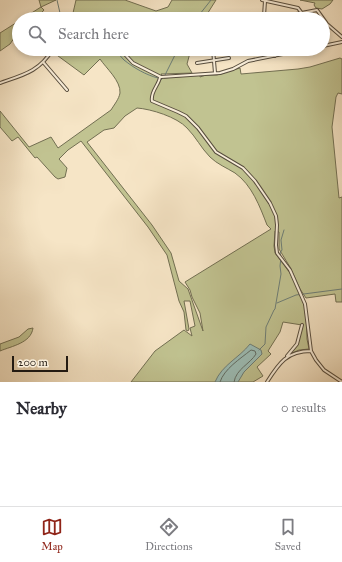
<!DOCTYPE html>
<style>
:root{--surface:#fff;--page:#f2f2f3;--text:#2b2b33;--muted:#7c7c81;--line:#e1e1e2;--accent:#8f2418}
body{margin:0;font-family:"IM FELL Great Primer",serif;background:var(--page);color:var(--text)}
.scale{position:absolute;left:12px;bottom:10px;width:56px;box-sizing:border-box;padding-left:4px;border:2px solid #241b12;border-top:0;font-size:11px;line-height:14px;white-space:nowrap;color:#241b12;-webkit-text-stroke:3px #f9eeda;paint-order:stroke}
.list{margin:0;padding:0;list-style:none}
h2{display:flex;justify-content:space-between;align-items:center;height:52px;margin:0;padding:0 16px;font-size:17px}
h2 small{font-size:13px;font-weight:400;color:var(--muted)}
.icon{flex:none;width:22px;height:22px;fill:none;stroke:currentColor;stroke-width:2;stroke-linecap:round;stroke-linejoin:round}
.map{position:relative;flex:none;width:342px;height:382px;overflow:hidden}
.search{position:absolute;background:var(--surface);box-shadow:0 2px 6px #0003;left:12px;right:12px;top:12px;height:44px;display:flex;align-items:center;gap:10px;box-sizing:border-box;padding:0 14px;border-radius:22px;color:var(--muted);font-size:15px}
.sheet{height:124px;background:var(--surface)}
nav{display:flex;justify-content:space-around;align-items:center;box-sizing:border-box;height:56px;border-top:1px solid var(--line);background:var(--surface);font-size:11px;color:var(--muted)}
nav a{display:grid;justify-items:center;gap:2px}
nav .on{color:var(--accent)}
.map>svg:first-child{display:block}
</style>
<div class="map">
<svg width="342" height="382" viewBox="0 0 342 382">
<rect width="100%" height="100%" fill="#f6e5c6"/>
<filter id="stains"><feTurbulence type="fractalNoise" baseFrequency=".005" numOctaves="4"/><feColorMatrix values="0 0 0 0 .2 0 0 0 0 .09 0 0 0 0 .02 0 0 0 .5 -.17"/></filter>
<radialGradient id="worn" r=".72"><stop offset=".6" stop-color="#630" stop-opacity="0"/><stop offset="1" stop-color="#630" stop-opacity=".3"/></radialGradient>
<path fill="#c1c391" stroke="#726f52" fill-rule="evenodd" d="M39 0H56L41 7 44 10C37 18 32 19 22 19L41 7Z
M76 0H125L156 11 168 7 172 0H216L204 19H70L73 13Z
M300 0H333L330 4 322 9 316 8 314 5 315 3Z
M19 21V31L10 44 0 51V33Z
M56 49H191L187 64 192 73 161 74 164 78 200 75V77L206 75H217L240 68 241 74 298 69 310 67 340 58 342 59V94L338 93 336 97 332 127 339 198 342 197V302H336L335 294 306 298 300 289 290 267 279 249V232L275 231 274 246 275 253 290 273 301 296 306 311 307 339 309 349 299 350 290 354 297 346 302 325 283 322 280 332 268 351 271 354 257 367 263 376 253 382H131L155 351 184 330 192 336 190 328 195 326 190 301H184L189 329 188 331 186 330 184 312 179 301 167 255 148 227 81 141 68 150 59 159 67 168 65 177 58 179 55 177 37 157 35 158 18 137 12 141 0 127V111L29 147 51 137 58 148 111 110C114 105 119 99 120 93 121 81 106 68 100 59L84 75 54 53ZM137 108C151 109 177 117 187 128 196 137 201 148 210 157 217 164 227 168 235 173 252 185 260 207 267 225L271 229 185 282 190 290 192 297 200 313 203 331 188 289 179 281 171 253 152 225 87 142 104 130 114 128 125 116Z
M33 328C31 343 12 346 0 351V344L19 337 28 329Z"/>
<path fill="#9dbfb8" stroke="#6d7d76" d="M250 344 261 350 262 354 244 372 238 382H215C222 365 239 358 250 344Z"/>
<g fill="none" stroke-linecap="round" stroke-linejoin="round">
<path stroke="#606d65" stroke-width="1" d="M220 382C224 369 240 359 251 350L255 351 256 354C250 364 236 369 234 382"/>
<path stroke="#6d7d76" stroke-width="1" d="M57 0 60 13 65 19
M196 19 211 0
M113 49C118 52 120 56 124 60 134 68 146 75 158 78
M161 80 165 75 178 49
M277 303 296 295 342 289
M259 350 265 344 266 327 274 310 275 309 281 274 280 266 281 257 280 253 282 250 281 240 284 230"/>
<defs>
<path id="minor" d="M262 0 298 8 301 12
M264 16 265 1
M286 16 317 10 327 24 342 37
M214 18H232
M250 18 264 16 265 19
M68 19 69 16 74 19
M323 25 327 24
M323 46 342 42
M120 49 133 63 161 77 220 73 233 69 248 61 308 49
M213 49 215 73
M273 49 275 56
M43 62 67 90
M197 63 229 58
M160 77C159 85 150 92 152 101L178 112 186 116 198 128 216 152 243 168 255 181 270 203 276 216 277 225 276 245 277 253 290 270 305 304 311 351 316 360 324 370 342 382
M0 83C23 75 39 72 53 49
M287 356 297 344 302 325
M267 382C279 363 287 351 311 351"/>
</defs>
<use href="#minor" stroke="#584e3f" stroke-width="4"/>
<use href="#minor" stroke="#f9eeda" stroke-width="2"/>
</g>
<rect width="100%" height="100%" filter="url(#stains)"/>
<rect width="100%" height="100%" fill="url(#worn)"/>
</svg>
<div class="scale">200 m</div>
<div class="search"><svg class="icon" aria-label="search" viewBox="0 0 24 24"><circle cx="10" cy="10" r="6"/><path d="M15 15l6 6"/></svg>Search here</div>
</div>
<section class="sheet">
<h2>Nearby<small>0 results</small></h2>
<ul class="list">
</ul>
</section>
<nav>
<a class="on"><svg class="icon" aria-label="map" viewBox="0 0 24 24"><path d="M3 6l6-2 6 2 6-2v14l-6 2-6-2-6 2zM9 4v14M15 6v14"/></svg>Map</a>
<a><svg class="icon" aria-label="directions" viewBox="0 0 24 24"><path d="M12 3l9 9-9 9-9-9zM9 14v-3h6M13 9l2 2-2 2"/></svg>Directions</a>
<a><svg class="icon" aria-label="saved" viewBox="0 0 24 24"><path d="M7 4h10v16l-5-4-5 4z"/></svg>Saved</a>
</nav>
